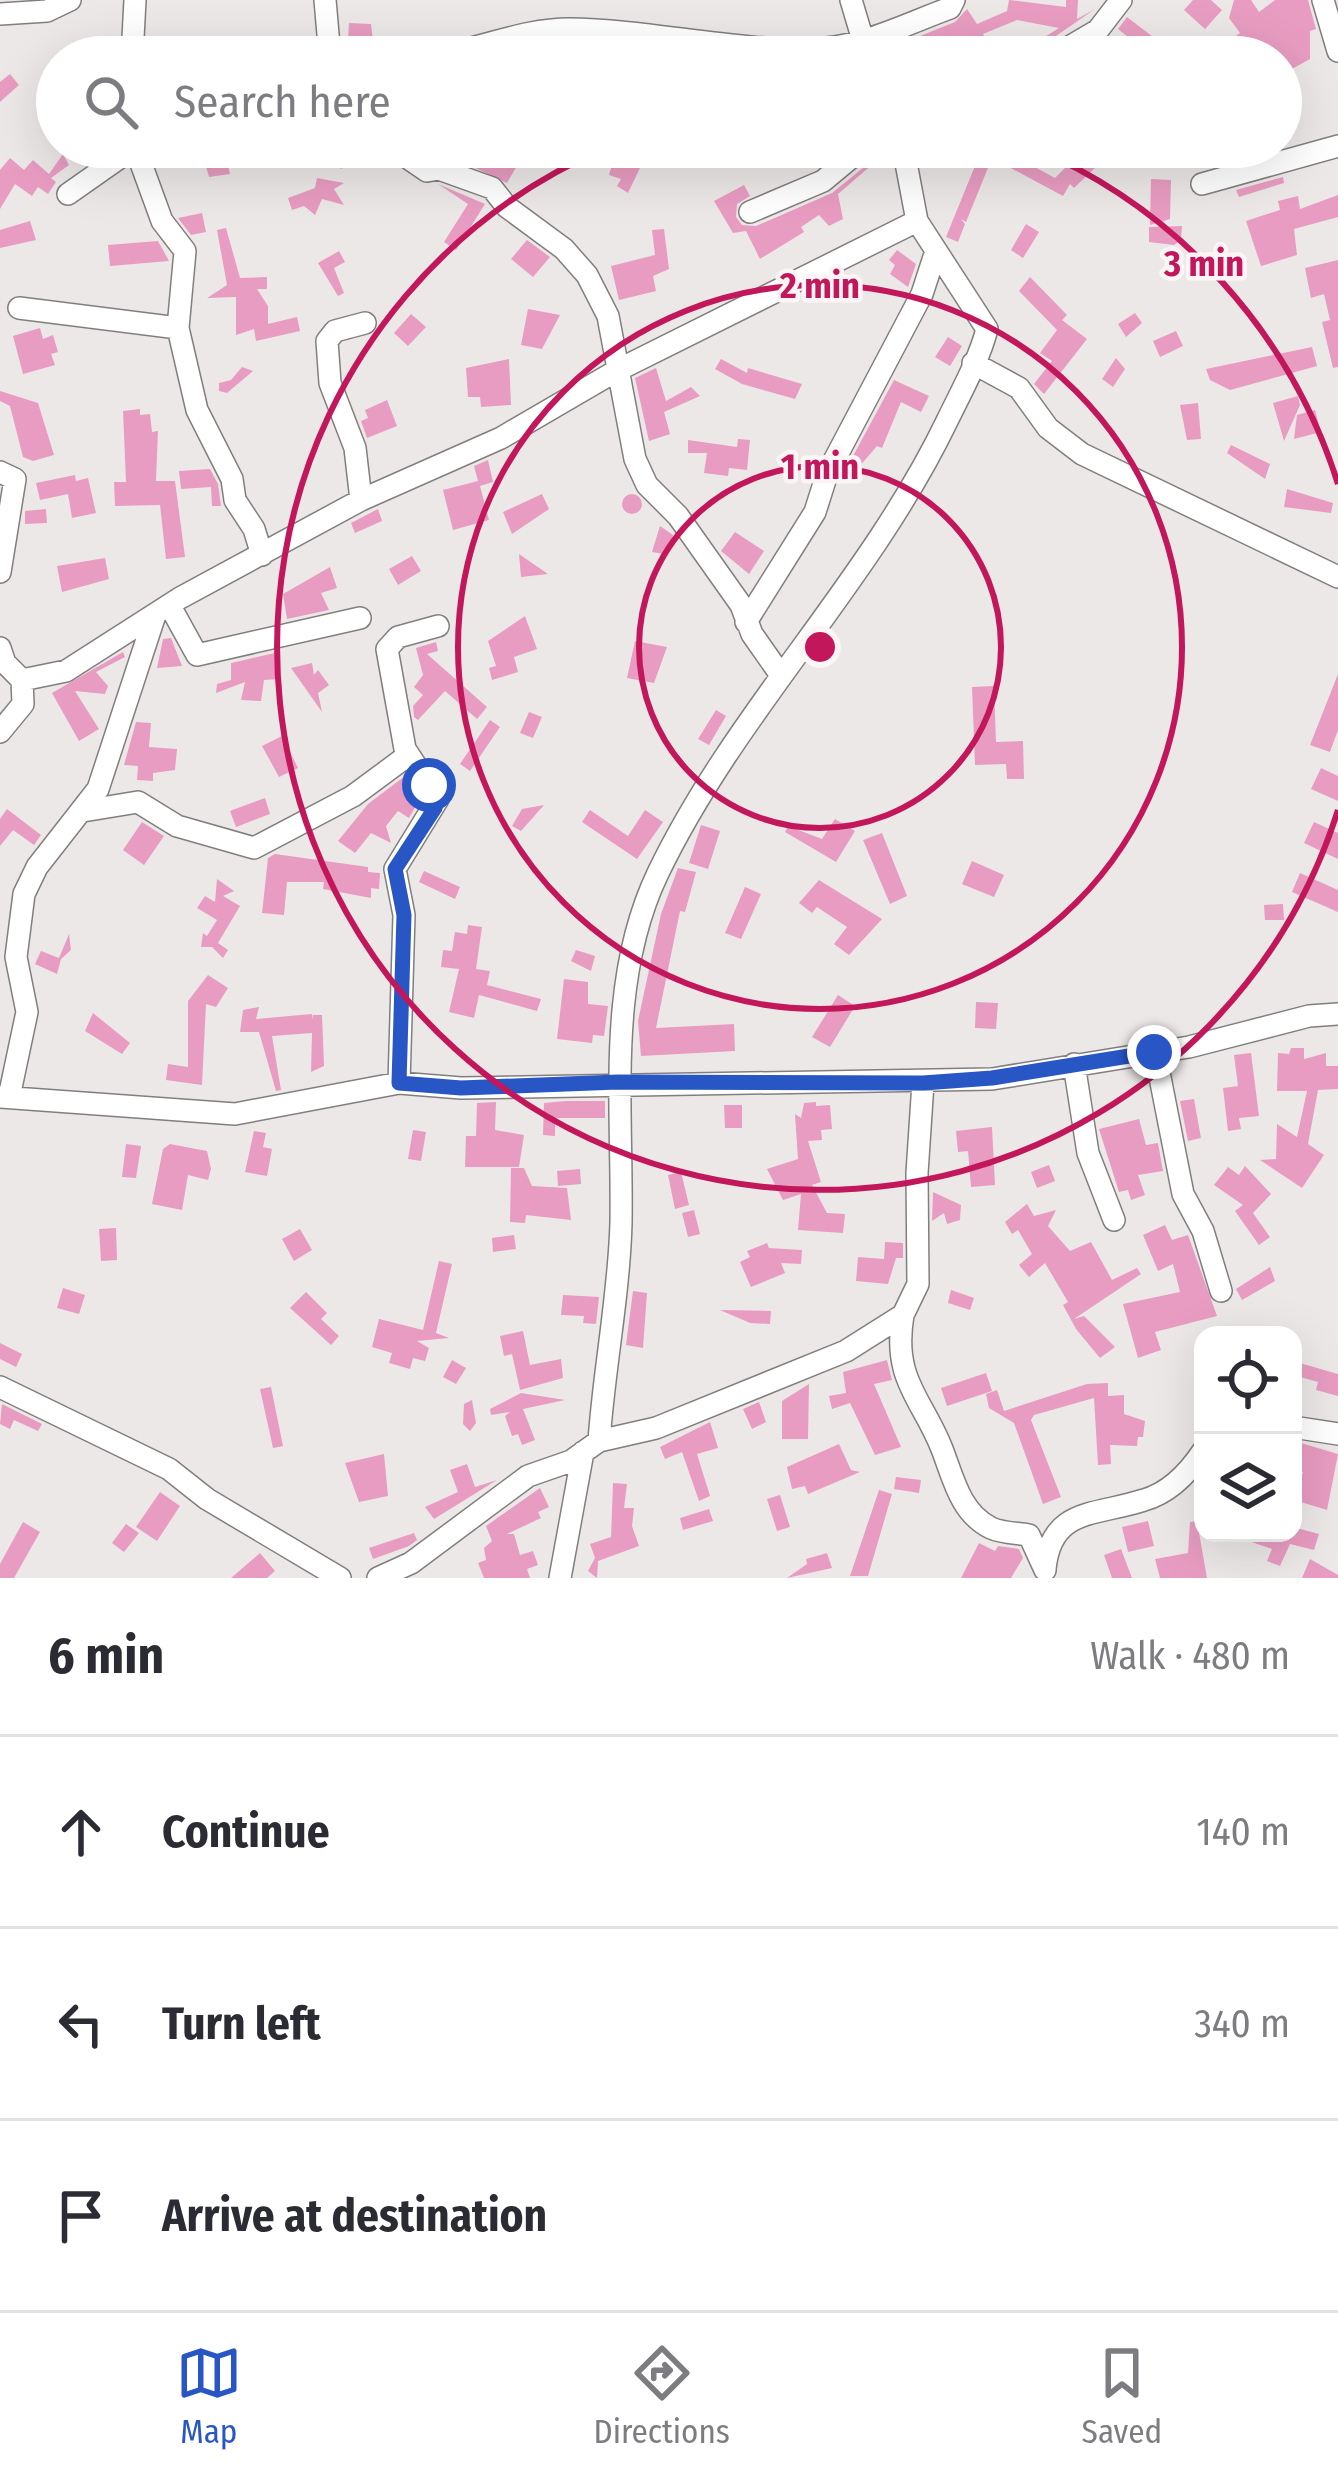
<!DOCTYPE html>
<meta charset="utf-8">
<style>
:root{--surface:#fff;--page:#f2f2f3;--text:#2b2b33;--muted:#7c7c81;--line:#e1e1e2;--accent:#2956c5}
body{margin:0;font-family:"Fira Sans Condensed",sans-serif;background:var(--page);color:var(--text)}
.controls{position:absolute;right:36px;bottom:36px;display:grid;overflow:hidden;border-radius:24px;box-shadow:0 12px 48px #0002}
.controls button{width:108px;height:108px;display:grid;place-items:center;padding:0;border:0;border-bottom:3px solid var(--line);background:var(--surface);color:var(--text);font:60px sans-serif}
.stop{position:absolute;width:36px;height:36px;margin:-27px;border:9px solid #2956c5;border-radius:50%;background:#fff}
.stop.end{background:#2956c5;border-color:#fff;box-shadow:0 3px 12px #0008}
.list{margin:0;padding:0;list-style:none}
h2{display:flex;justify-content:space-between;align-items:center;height:156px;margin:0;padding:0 48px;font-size:51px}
h2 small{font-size:39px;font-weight:400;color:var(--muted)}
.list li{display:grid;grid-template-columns:78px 1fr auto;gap:36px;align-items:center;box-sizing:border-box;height:192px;padding:0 48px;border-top:3px solid var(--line)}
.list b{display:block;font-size:45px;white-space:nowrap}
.list em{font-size:39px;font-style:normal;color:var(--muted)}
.icon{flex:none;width:66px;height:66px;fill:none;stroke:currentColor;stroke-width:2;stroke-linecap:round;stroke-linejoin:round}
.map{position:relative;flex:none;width:1338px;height:1578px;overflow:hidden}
.search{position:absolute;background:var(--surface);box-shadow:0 12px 48px #0002;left:36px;right:36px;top:36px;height:132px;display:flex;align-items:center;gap:30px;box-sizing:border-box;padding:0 42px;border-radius:66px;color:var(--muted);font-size:45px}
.sheet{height:732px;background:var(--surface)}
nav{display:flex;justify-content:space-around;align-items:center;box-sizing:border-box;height:168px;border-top:3px solid var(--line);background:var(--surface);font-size:33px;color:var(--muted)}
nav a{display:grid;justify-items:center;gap:6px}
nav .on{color:var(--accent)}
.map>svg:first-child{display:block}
</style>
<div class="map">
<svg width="1338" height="1578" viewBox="0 0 1338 1578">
<rect width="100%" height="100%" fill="#ede8e8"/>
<path fill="#e89cc1" d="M1009 0 1066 7V0H1078L1077 19 1095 9 1043 45 1037 57H1013L1059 28 1017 20 983 34 996 57H980L975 49 953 57 920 53 915 38 955 22 967 9 977 24 1007 11Z
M1193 0H1211L1222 10 1205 29 1184 10Z
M1234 0H1251L1259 12 1275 0H1308L1316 29 1310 31V59L1281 75V57H1242L1229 41 1240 33 1229 18Z
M1127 17 1144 30 1179 57H1153L1118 29Z
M349 23 371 24 375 57H347Z
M10 74 19 85 0 102V82Z
M330 147H361L365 155 341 169Z
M490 147H528L507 183 463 162 479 166Z
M563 147H650L628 193 617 186 621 179 609 175 611 168Z
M879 147 888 151 838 194 843 219 829 226 819 215 801 227 804 232 760 259 746 231 733 233 714 201 744 185 750 196 737 204 736 217 742 225 756 226 832 193 874 159Z
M998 147 1055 178 1077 156 1082 160 1090 152 1100 163 1074 188 1070 184 1063 196 992 158 966 222 961 219 965 224 958 242 946 237 977 161 935 163 953 149Z
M63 154 69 165 51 178 56 182 48 194 38 187 32 196 15 184 0 209V170L10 158 24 170 33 160 49 174Z
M226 157 230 174 209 177 205 163Z
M1283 177 1284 183 1239 197 1236 190Z
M317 178 344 183 334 189 344 205 322 199 315 215 304 206 292 210 288 198 315 188Z
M1151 179 1171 180 1170 219 1150 225Z
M438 184 485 204 456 250 444 242 468 204Z
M1338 195V217L1294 229 1297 255 1261 266 1246 221 1280 210 1278 201 1298 196 1300 209Z
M202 213 206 232 191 235 178 218Z
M30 221 36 240 0 248V230Z
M1026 224 1039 232 1023 258 1011 250Z
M1182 226 1181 240 1174 245 1149 242V227Z
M226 228 240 278 267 277V289H257L268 306V324L297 317 300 331 256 341 254 329 236 335V297L207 298 227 285 217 230Z
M664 229 669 269 653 276 656 291 619 300 611 266 655 255 652 230Z
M527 240 550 257 533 277 511 259Z
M158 241 169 261 110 266 108 245Z
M897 250 916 264 908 287 890 274 895 265 889 260Z
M339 251 345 262 334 268 344 293 338 296 318 263Z
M1338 260V367L1333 368 1322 322 1330 320 1324 294 1311 298 1305 268Z
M1030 277 1067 315 1062 320 1087 339 1044 394 1034 384 1052 361 1040 353 1057 330 1019 291Z
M528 309 560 315 542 349 521 345Z
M1135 313 1142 323 1126 337 1118 324Z
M411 314 426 327 408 346 394 333Z
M40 328 43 339 53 335 58 352 51 354 55 365 23 374 13 336Z
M1176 331 1183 346 1160 357 1153 341Z
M948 337 962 346 950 366 935 357Z
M1312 347 1317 366 1230 390 1210 380 1206 369Z
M1116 358 1125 369 1113 387 1102 379Z
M509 359 511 405 481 407 480 397H468L466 368Z
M721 359 747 373 748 368 802 384 795 399 742 384 715 369Z
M242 367 253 371 227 393 219 391V383L231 380Z
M656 368 666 401 691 387 700 396 664 412 670 434 649 441 635 378Z
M894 380 929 396 921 412 901 402 882 448 877 446 852 475 846 469Z
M0 391 38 403 54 455 33 461 23 457 10 406 0 401Z
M1298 396 1300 405 1284 441 1273 403Z
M387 400 397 426 367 438 361 421 368 418 365 410Z
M1198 403 1201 439 1187 440 1180 405Z
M140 409V415L150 414 152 432 158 431 156 481H175L185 557 166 559 160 505 115 506 114 482H126L123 411Z
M1315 410 1321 432 1294 439 1297 415Z
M738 439 750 440 747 470 729 468 728 476 704 473 707 453H688V440L737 447Z
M1231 445 1270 464 1265 479 1227 453Z
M488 460 493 482 480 486 489 520 453 530 443 490 478 481 474 466Z
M210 469 218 484 221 506H212L211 487 181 489 179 471Z
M75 475 76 481 88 478 96 513 72 518 68 494 40 500 36 483Z
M1287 489 1333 503 1331 513 1284 507Z
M542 494 549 509 512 534 503 512Z
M622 504a10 10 0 1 1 20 0a10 10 0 1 1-20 0Z
M46 509 47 523 25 524V511Z
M378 509 382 521 355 533 351 523Z
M660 526 673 535 665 554 652 552Z
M735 532 764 551 749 574 721 551Z
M519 554 548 574 521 577Z
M412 556 421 571 398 585 389 569Z
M105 558 109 579 62 592 57 566Z
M330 567 337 588 321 593 329 610 287 619 283 594Z
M525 616 537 649 514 657 518 672 492 680 489 668 496 666 488 641Z
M171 638 182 666 157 668 163 639Z
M635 641 667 647 654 683 627 678Z
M436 642 438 651 427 654 487 707 477 719 445 691 418 720 414 717 413 706 423 695 414 687 423 675 416 648Z
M123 652 125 657 96 672 108 686 105 694 75 691 99 729 79 741 52 693Z
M279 652 280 679 264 680 261 701 241 700 245 682 216 693 217 684 231 680V663Z
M312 663 314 675 318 670 329 685 318 693 322 712 291 668Z
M1338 674V730L1330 752 1310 745Z
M994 686 996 742 1023 741 1024 779H1007L1006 764 975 765 972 687Z
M716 710 726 716 709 745 698 739Z
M529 712 542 717 533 738 520 733Z
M490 720 500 727 470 771 460 764Z
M136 722 151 723 149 747 177 749 175 770 153 773V781L137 780 138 766 124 765Z
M282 736 298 768 279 777 262 746Z
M1321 768 1338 776V801L1311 789Z
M405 776 420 799 409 818 398 811 386 826 391 843 371 833 355 853 338 841 368 804Z
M265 798 270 814 236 827 230 811Z
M544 805 521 831 512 826 522 809Z
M7 809 41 835 34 845 13 830 0 846V819Z
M590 810 628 836 645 810 663 822 637 859 582 822Z
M835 819 855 831 836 862 785 832 788 826 822 839Z
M142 822 164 836 144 865 123 850Z
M1314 822 1338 833V859L1304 843Z
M701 825 720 831 708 869 689 863Z
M882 833 907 896 890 904 863 840Z
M275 854 368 867V872L380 873 379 889 371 888V898L323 889 324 882H287L284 915 262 913 268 858Z
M972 861 1004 875 994 897 962 884Z
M678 868 696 872 685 912 680 911 656 1028 734 1024 735 1051 641 1056 638 1021 661 914Z
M424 871 460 887 455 899 419 882Z
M1300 873 1338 890V912L1292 892Z
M217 879 234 891 223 896 240 906 218 943 228 950 223 958 212 947H201L203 933 207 936 217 920 197 908 205 896 215 902Z
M819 880 882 919 849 955 834 944 847 927 817 907 812 913 799 903Z
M745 887 761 894 741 939 725 933Z
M1283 904 1284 920H1265L1264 905Z
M468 925 482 927 476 969 490 971 487 985 541 999 537 1011 479 995 474 1018 449 1012 459 969 441 967 443 950 452 951 455 932 467 934Z
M69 934 71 950 61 959 57 974 35 964 41 951 59 958Z
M576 950 595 956 591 971 571 961Z
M208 975 228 988 216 1007 206 1004 202 1085 166 1080 168 1064 188 1067V1001Z
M564 979 588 982V1004L608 1006 604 1036 593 1035 592 1043 557 1039Z
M838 995 855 1006 830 1047 812 1037Z
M976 1002 998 1003 996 1029 975 1028Z
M259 1007 256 1019 312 1014 313 1020V1015H322L324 1066 311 1072 312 1033 272 1036 281 1090 276 1091 259 1032H240L243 1010Z
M93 1013 130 1043 122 1054 85 1031Z
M1291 1048H1304V1059L1326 1053V1066H1338V1089L1318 1090 1308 1144 1324 1155 1302 1188 1260 1160 1276 1159 1277 1124 1297 1137 1307 1091H1277L1278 1053 1289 1054Z
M1251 1053 1259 1116 1239 1118 1241 1129 1228 1131 1223 1088 1238 1086 1234 1055Z
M1194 1099 1201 1138 1188 1141 1180 1101Z
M566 1101H605V1118H555V1136L543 1135 544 1103Z
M496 1102 495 1130 524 1135 519 1167H465L466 1136H476L477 1103Z
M816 1102V1106L830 1105 832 1129 821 1130 822 1140 808 1141 821 1182 812 1185 827 1213 845 1214 843 1233 798 1230 801 1194 783 1200 767 1169 798 1159 795 1114 801 1118 804 1103Z
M724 1105H742V1128H725Z
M1139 1119 1146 1145 1158 1143 1163 1171 1138 1175 1145 1195 1131 1200 1128 1190 1119 1192 1099 1129Z
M992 1127 995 1185 971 1187 968 1151 958 1152 956 1131Z
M413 1130 426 1132 421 1161 408 1159Z
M254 1131 266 1133 263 1147 272 1149 267 1176 245 1172Z
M126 1144 141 1146 136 1178 122 1177Z
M170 1144 207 1151 211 1169 208 1180 188 1175 182 1210 152 1204 163 1149Z
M1049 1165 1055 1181 1037 1188 1031 1172Z
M1245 1166 1271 1194 1253 1213 1270 1237 1259 1245 1235 1211 1243 1205 1214 1185 1228 1167 1239 1175Z
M511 1168H524L532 1186 567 1188 571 1220 526 1215 525 1223 510 1222Z
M580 1169 581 1184 558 1186 557 1171Z
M681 1172 689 1205 675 1209 668 1175Z
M933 1192 961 1205 960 1220 947 1224 944 1213 932 1221Z
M1027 1204 1034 1216 1056 1210 1048 1226 1070 1251 1091 1242 1112 1280 1137 1268 1141 1274 1074 1319 1084 1316 1115 1347 1100 1358 1076 1329 1063 1305 1068 1302 1045 1263 1029 1277 1019 1265 1032 1254 1018 1230 1012 1234 1005 1222Z
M694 1210 700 1234 688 1237 682 1213Z
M1165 1225 1172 1240 1188 1235 1217 1316 1155 1332 1161 1350 1138 1358 1123 1304 1180 1292 1173 1264 1158 1271 1143 1235Z
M116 1228 117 1260 101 1261 99 1229Z
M300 1229 312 1250 294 1261 282 1239Z
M514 1235 516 1249 493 1252 492 1238Z
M885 1242 903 1243V1258H896L888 1284 856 1281 858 1257 884 1259Z
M767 1243 769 1248 802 1250 801 1264 781 1263 785 1273 751 1287 740 1262 750 1257 747 1251Z
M439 1261 452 1264 436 1333 449 1338 417 1341 429 1348 425 1361 413 1358 410 1369 389 1363 392 1353 372 1347 379 1319 423 1330Z
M1270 1267 1275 1281 1242 1300 1236 1289Z
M63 1288 85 1295 79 1314 57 1308Z
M951 1290 974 1298 970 1310 948 1303Z
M633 1291 647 1293 643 1348 626 1345Z
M306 1292 327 1313 321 1319 339 1336 331 1345 290 1308Z
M563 1295 599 1297 596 1324 583 1323 584 1316 561 1315Z
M720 1310 771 1311 770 1324 750 1323Z
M523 1331 530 1365 561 1359 563 1378 520 1390 512 1354 504 1356 500 1336Z
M0 1343 22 1354 16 1367 0 1359Z
M452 1360 466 1368 456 1384 443 1377Z
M887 1360 892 1380 874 1384 901 1447 875 1455 850 1403 832 1409 829 1396 846 1393 843 1372Z
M1300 1363 1338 1374V1396L1316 1390 1318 1382 1297 1376Z
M986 1373 992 1391 947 1406 941 1388Z
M1108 1383V1396L1124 1395V1414L1145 1421 1143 1437H1138L1137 1446 1110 1445 1111 1464 1098 1465 1094 1398 1034 1415 1031 1420 1061 1497 1043 1504 1014 1423 989 1408 986 1394 997 1390 1004 1411 1087 1384Z
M809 1384 808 1439H782V1401Z
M271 1387 283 1446 273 1448 260 1389Z
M521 1393 565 1400 523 1409 535 1440 522 1445 518 1434 512 1436 505 1416 510 1412 491 1415 490 1409Z
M472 1400 476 1423 470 1431 463 1424 464 1404Z
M759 1402 766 1422 752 1429 743 1409Z
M2 1404 42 1424 38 1431 14 1420 10 1429 0 1424Z
M710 1422 718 1448 697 1454 710 1496 699 1501 682 1452 665 1459 660 1447Z
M1301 1443 1338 1454 1327 1510 1294 1500 1303 1472 1293 1469Z
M839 1444 851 1470 860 1472 808 1494 805 1486 792 1489 787 1467Z
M384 1454 388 1496 359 1502 345 1463Z
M467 1464 475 1487 497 1480 434 1519 425 1507 458 1492 450 1470Z
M896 1477 921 1480 919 1493 894 1489Z
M613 1483 627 1484 624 1508H634L632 1526 639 1546 598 1561 597 1578 588 1571 595 1558 590 1544 611 1537Z
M540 1488 549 1507 538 1512 541 1518 507 1534H514L520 1555 533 1551 538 1565 527 1569 530 1578H484L478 1563 486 1560 484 1548 492 1541 486 1526Z
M879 1490 892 1494 868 1576H850Z
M160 1492 180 1506 157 1541 136 1527Z
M780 1495 790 1527 777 1531 767 1499Z
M709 1509 713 1521 683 1530 680 1518Z
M1148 1521 1154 1546 1128 1552 1122 1527Z
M1197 1521 1207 1578H1160L1155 1559 1188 1553 1190 1522Z
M23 1522 40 1532 14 1578H0V1564Z
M126 1524 139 1533 124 1552 112 1543Z
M1293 1527 1319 1534 1314 1550 1290 1544 1280 1566 1267 1561 1272 1549 1231 1535 1293 1533Z
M414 1533 417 1540 409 1546 373 1559 369 1548Z
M979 1543 995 1551 998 1546 1019 1549 1023 1558 1011 1578H961Z
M1121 1549 1132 1578H1112L1104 1555Z
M260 1553 275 1571 267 1578H231Z
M827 1553 832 1568 787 1578 807 1564 806 1559Z
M1310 1559 1338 1575V1578H1302Z"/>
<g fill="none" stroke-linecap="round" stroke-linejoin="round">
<defs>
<path id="minor" d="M325 0 330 57
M851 0 868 57
M1323 0 1338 51
M0 14 47 11 70 0
M132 57 135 0
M415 57C467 56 516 29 569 29 656 30 739 54 826 48 868 44 911 22 950 8L954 0
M1052 57 1098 30 1121 0
M135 147 162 221 185 251 178 328 197 410 232 479 235 500 254 529 262 555
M392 147 427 171 439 169 492 188 507 207 564 249 587 275 608 316 635 459 647 485 678 516 741 605 752 634 780 674
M908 158 935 147
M1202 184 1338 146
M68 194 135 147
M750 212 823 181 864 147
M19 308 178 328
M973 363 1019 388 1048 428 1082 454 1338 577
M0 472 15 479 0 572
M361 500 355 448 330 383 327 341 335 331 365 323
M170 606 197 655 360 618
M746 622 815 512 827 474 922 294 935 254
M0 648 5 663 22 680
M0 732 23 704 22 680 66 671 180 598 361 500 501 438 616 371 917 221
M83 811 138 802 177 826 254 848 353 796 407 756
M1155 1052 1183 1194 1203 1231 1221 1291
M1074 1064 1088 1153 1114 1220
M399 1083 404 915 395 869 438 799 405 749 387 649 398 637 438 626
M0 1097 235 1114 399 1083 461 1088 992 1079 1189 1047 1309 1016 1338 1014
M9 1097 27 1012 16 957 24 894 37 867 98 789 154 618
M903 1315C892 1380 922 1398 942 1449 953 1477 960 1513 991 1528 1001 1533 1017 1533 1029 1535L1045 1570
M0 1387 169 1469 207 1499 340 1578
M1293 1427 1338 1434
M599 1441C604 1369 619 1296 621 1223 623 1108 606 981 658 873 736 711 869 583 947 421 961 392 979 360 987 329L917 221 903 147
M1045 1569C1051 1507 1096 1516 1144 1500 1169 1493 1189 1472 1203 1451
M378 1578 411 1563 528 1476 571 1461 599 1441 656 1428 846 1351 903 1315 918 1284 917 1173 923 1083
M560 1578 583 1452"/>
</defs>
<use href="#minor" stroke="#827e7e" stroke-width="24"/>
<use href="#minor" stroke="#fff" stroke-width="21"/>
</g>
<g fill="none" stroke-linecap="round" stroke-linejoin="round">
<path stroke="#2956c5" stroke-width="15" d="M429 785 438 799 435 808 395 869 404 915 399 1083 461 1088 618 1082 923 1083 992 1078 1154 1052"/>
</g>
<g fill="none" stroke="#c2185b" stroke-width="6">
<circle cx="820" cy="647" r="181"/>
<circle cx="820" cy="647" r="362"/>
<path d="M1338 810A543 543 0 1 1 608 147M1032 147A543 543 0 0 1 1338 484"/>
</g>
<circle cx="820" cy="647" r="18" fill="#c2185b" stroke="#fbf5f6" stroke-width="6"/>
<g font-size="36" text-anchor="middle" font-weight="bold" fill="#c2185b" stroke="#fbf5f6" stroke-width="9" stroke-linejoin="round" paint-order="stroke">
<text x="1204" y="276">3 min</text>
<text x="820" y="298">2 min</text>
<text x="820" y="479">1 min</text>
</g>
</svg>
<div class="controls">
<button><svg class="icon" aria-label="locate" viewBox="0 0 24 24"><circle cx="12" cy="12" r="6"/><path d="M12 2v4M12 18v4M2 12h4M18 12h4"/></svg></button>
<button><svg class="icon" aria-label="layers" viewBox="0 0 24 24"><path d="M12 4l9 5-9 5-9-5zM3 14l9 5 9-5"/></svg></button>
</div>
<div class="stop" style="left:429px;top:785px"></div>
<div class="stop end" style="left:1154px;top:1052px"></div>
<div class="search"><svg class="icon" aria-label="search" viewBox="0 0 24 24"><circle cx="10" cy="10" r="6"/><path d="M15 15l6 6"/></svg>Search here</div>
</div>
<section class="sheet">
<h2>6 min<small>Walk · 480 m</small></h2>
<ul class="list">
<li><svg class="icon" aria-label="ahead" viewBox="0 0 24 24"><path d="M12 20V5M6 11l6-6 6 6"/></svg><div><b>Continue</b></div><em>140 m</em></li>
<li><svg class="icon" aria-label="left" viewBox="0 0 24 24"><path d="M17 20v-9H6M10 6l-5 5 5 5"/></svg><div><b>Turn left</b></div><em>340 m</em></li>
<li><svg class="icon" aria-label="arrive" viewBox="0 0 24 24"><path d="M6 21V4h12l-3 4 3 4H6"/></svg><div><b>Arrive at destination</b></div></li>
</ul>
</section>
<nav>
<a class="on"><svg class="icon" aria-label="map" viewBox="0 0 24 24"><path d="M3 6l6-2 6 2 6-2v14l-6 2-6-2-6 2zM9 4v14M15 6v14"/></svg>Map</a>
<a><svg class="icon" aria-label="directions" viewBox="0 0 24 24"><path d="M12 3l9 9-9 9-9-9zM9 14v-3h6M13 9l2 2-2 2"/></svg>Directions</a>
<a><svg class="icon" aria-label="saved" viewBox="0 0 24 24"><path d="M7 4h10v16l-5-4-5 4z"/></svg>Saved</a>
</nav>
